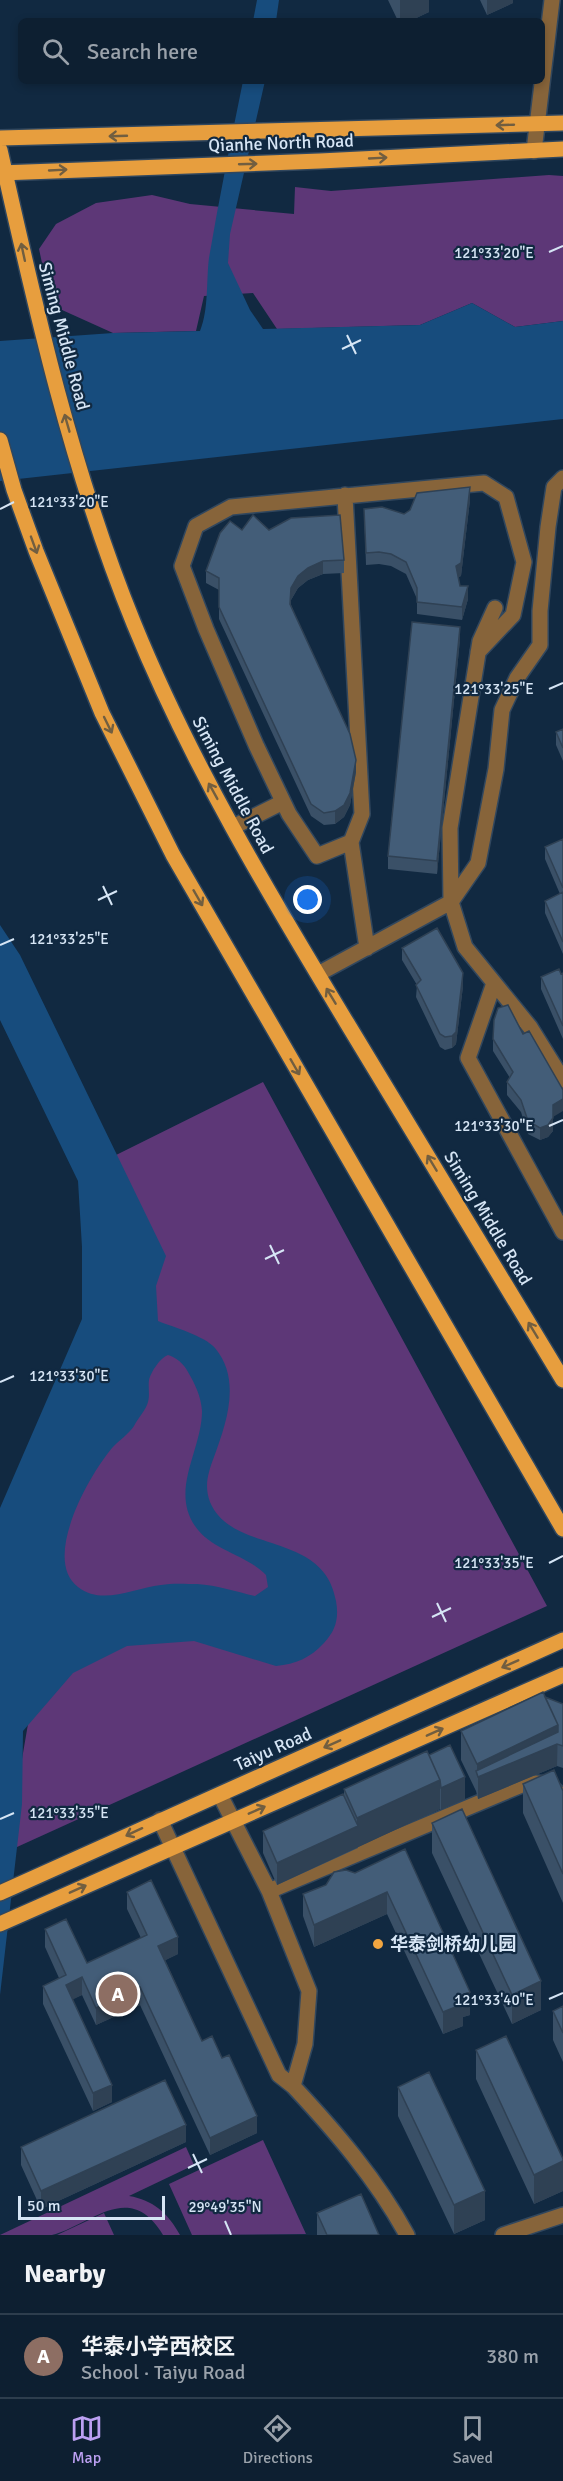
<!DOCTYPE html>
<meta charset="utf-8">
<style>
:root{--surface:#0d1f31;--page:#1b2c3d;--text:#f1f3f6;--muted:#9aa2ab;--line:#2d3d4d;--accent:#bca0f2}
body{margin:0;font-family:Signika,"Noto Sans SC",sans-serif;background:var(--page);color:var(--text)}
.scale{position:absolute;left:18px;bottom:15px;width:147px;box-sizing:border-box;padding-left:6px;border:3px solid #d6e5f5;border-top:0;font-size:16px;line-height:21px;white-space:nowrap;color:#d6e5f5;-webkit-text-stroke:4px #112941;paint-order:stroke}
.you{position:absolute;left:308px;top:900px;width:21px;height:21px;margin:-15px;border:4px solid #fff;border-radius:50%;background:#1a73e8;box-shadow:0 0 0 9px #1a73e833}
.badge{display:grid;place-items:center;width:39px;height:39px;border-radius:50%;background:var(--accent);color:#fff;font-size:20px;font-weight:700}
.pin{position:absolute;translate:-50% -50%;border:3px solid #fff;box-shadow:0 2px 6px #0006}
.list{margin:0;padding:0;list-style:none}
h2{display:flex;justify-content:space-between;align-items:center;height:78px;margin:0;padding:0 24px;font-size:26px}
h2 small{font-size:20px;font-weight:400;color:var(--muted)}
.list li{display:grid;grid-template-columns:39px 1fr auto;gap:18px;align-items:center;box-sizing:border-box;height:84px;padding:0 24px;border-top:2px solid var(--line)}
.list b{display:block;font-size:22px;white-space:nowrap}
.list p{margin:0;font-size:20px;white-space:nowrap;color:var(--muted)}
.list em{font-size:20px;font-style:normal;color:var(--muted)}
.icon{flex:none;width:33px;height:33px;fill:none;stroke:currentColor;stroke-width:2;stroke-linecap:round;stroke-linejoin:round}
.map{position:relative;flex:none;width:563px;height:2235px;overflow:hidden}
.search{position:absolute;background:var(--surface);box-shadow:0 3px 9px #0003;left:18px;right:18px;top:18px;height:66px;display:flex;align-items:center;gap:15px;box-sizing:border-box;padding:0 21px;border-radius:9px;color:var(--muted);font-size:22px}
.sheet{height:162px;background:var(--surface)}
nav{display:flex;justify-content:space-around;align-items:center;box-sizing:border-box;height:84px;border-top:2px solid var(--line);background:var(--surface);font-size:16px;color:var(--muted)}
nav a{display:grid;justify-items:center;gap:3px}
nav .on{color:var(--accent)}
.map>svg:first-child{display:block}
</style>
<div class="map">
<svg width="563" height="2235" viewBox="0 0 563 2235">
<rect width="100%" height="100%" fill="#112941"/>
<path fill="#5d3777" d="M549 175 563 176V321L515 327 472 303 420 325 277 329 253 293 204 296 196 331 113 333 51 305 39 249 56 224 96 203 152 195 190 204 294 214 295 187 331 191Z
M263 1082 547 1606 6 1852 60 1538 110 1158Z
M263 2140 306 2234 192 2235 169 2184Z
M186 2147 194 2165 129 2196C153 2200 168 2213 180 2235H163C130 2179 91 2225 52 2235 36 2235 16 2235 0 2235Z
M104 2213 114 2235H57Z"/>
<path fill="#174c7d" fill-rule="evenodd" d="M257 0H279L276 21H253Z
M243 81H265L230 234 228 263 250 310 263 329 420 325 472 303 515 327 563 321V419L0 481V341L113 333 200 331C209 309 206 281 209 258 219 199 231 140 243 81Z
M0 925 20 955 166 1256 156 1286 158 1321C173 1327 205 1336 215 1348 242 1380 226 1424 214 1457 208 1473 204 1486 210 1502 232 1555 324 1530 336 1601 339 1618 336 1630 324 1643 310 1658 296 1664 276 1666L194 1641 127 1646 73 1673 23 1731 22 1804 0 1995V1508L82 1319V1247L78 1181 0 1020ZM168 1355C176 1357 184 1364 188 1372 195 1384 201 1396 202 1411 202 1450 170 1489 195 1526 212 1551 246 1554 266 1575L268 1587 255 1596C237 1592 217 1585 197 1584 186 1584 172 1583 161 1585 134 1588 102 1606 78 1587 41 1559 90 1474 112 1448 119 1440 128 1435 134 1426 138 1418 146 1410 148 1402 150 1395 148 1387 149 1380 151 1372 160 1358 168 1355Z"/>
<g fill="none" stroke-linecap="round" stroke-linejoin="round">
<defs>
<path id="minor" d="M534 151 552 0
M345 495V496L362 814 351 842 317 856 289 814 256 745 206 629 182 566 196 526 231 507 345 496 484 483 506 497 524 562 513 615 478 652
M495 608 480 641 450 828 451 902 465 947 530 1027 563 1080
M233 827 283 802
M351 842 367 948
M318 974 451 902 478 863 496 769 502 710 517 678 540 645V611L548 527 554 487 563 478
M494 983 468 1058 563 1232
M220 1795 269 1891
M160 1820 279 2075 293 2086 305 2044 309 1991 269 1891 524 1784C543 1781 553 1784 563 1800
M293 2086C336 2132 377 2180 407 2235
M503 2235 563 2215"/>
<path id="major" d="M0 138 563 123
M0 150C36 311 72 472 134 624 191 764 269 894 347 1023 419 1142 491 1261 563 1380
M0 173 320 161 563 149
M0 440 14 490 36 551 102 713 173 855 563 1529
M0 1893 563 1640
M0 1924 563 1675"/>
</defs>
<use href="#minor" stroke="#31475e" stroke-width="18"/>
<use href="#major" stroke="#31475e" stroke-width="18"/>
<use href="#minor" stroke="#87643a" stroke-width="15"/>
<use href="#major" stroke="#e79e3e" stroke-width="15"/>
</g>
<path fill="#3a5067" d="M388 0H429V12L410 21H398Z
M480 0H513V3L487 15Z
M470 500 461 576 458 577 460 586 468 599 462 620 417 614V599L406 574 391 566 379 564 366 565 364 509 404 514Z
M242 530H269L344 560V573L323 574 308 580 298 588 291 600V605L356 772 350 805 344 817 335 824 324 825 311 816 219 619V590L206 583V571Z
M460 639 437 874 388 869V856Z
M563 729V761L556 745V732Z
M563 839V954L545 913V901L560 894 545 859V847Z
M402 948 463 986 456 1044 452 1048 445 1050 440 1047 416 997 417 985 402 960Z
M563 973V1039L541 989V977Z
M493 1039 553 1117V1131L548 1137 540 1140 528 1134 521 1112 507 1095V1082L510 1078 493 1051Z
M545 1697 563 1704V1768L557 1766 478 1799 476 1791 461 1760V1731Z
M429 1755 465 1799 441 1810 440 1809 358 1847V1848L277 1885 263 1853V1831L344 1795V1789Z
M523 1784 563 1791V1903L523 1813Z
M432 1823 541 2010 512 2024 432 1853Z
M405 1849 470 2015 463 2017V2026L443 2034 387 1914 314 1947 303 1916V1894L355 1873Z
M127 1892 178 1954 165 1960 202 2041 257 2133 210 2155 140 2005 96 2025 82 1995 72 1999 112 2102 93 2111 43 2004V1986L59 1978 45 1947V1929L87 1963 141 1938 127 1909Z
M563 2006V2062L553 2040V2011Z
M476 2050 563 2159V2191L534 2204 476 2079Z
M398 2087 485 2220 454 2234 398 2116Z
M186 2142 41 2209 21 2165V2147Z
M317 2213 379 2235H317Z"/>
<path fill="#2f4154" d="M400 0H429V12L410 21H400Z
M487 0H513V3L487 15Z
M470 487V500L461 576 456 579V566Z
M323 561V574L308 580 298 588 291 600 290 616 291 588 298 576 308 568Z
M468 586V599L462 620V607Z
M460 627V639L437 874V861Z
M356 760V772L350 805 344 817 335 824V811Z
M463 973V986L456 1044 452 1048V1036Z
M563 1099V1111L553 1117V1105Z
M553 1118V1131L548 1137 540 1140V1128Z
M558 1725 557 1766 478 1799V1777L477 1773V1764Z
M465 1777V1799L441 1810V1788Z
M440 1780V1809L277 1885V1863L357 1826V1818Z
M387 1892V1914L314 1947V1925Z
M178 1937V1954L158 1964V1946Z
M82 1977V1995L66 2003V1985Z
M541 1981V2010L512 2024V1995Z
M140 1987V2005L96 2025V2008Z
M470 1992V2015L463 2017V2026L443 2034V2012L460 1996Z
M112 2085V2102L93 2111V2093Z
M257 2116V2133L210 2155V2138Z
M186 2125V2142L41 2209V2191Z
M563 2161V2191L534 2204V2175Z
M485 2191V2220L454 2234V2205Z"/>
<path fill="#435d78" stroke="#2f4154" stroke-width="1.5" d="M470 487 461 563 456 566 460 586H468L462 607 417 602V588L406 562 391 554 379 552 366 553 364 509 382 507 404 514 410 510 417 493Z
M253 515 269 530 291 518 340 515 344 560 323 561 308 568 298 576 291 588 290 604 350 734 356 760 350 793 344 805 335 811 324 813 311 804 219 607V578L206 571 220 533 230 521 242 530Z
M412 622 460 627 437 861 388 856Z
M563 729V748L556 732Z
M563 839V888L545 847Z
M563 892V942L545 901Z
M437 928 463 973 456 1032 452 1036 445 1037 440 1034 416 985 421 980 402 948Z
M559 969 561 974 563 973V1026L541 977Z
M508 1005 523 1034 529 1031 563 1090V1099L553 1105V1118L548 1125 540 1128 528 1121 521 1100 507 1082 513 1072 493 1039 494 1020 498 1008Z
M543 1692 558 1725 477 1764 461 1731Z
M545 1697 563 1704V1746L557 1744 478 1777 476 1771 558 1732V1725Z
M450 1745 465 1777 441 1788 440 1780 429 1755Z
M427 1751 440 1780 357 1818 344 1789Z
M554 1770 563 1791V1874L523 1784Z
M343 1794 358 1826 277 1863 263 1831Z
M462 1809 541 1981 512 1995 432 1823Z
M405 1849 470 1992 460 1996 463 2004 443 2012 387 1892 314 1925 303 1894 326 1885 334 1872 346 1870 355 1873Z
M151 1880 178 1937 158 1946 202 2041 212 2036 222 2058 229 2055 257 2116 210 2138 140 1987 96 2008 82 1977 66 1985 112 2085 93 2093 43 1986 66 1975 45 1929 66 1919 87 1963 147 1935 127 1892Z
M563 2006V2033L553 2011Z
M506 2036 563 2159V2161L534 2175 476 2050Z
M429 2072 485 2191 454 2205 398 2087Z
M165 2080 186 2125 41 2191 21 2147Z
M361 2194 379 2235H327L317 2213Z"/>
<defs><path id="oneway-shaft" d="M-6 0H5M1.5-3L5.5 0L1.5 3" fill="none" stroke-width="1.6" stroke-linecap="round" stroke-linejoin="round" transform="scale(1.5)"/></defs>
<g stroke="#715e40">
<use href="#oneway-shaft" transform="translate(505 125) rotate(178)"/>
<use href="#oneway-shaft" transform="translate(118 136) rotate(178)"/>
<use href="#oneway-shaft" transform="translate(378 158) rotate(-3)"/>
<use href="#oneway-shaft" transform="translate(248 164) rotate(-2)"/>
<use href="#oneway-shaft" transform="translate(58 170) rotate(-3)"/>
<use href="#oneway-shaft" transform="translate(23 252) rotate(-102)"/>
<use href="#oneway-shaft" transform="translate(67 423) rotate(-106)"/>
<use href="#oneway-shaft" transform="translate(34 545) rotate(70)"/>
<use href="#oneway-shaft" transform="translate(108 725) rotate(64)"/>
<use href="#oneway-shaft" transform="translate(213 791) rotate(-119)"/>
<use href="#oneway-shaft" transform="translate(198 898) rotate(60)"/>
<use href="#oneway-shaft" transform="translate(331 996) rotate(-121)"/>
<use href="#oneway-shaft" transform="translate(295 1067) rotate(60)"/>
<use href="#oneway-shaft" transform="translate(432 1163) rotate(-121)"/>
<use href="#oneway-shaft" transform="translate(533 1330) rotate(-121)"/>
<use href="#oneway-shaft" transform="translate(510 1664) rotate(156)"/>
<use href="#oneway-shaft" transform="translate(435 1732) rotate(-24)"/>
<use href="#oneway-shaft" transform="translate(332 1744) rotate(156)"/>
<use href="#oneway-shaft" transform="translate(257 1810) rotate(-24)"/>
<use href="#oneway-shaft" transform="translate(134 1832) rotate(155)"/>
<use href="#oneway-shaft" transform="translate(78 1889) rotate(-24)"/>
</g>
<path fill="none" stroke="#d6e5f5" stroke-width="2" d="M549 252 563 246M347 335 356 354M342 349 361 340M0 509 14 502M549 689 563 683M103 886 112 905M98 900 117 891M0 945 14 939M549 1126 563 1120M270 1245 279 1264M265 1259 284 1250M0 1382 14 1376M549 1563 563 1556M437 1603 446 1622M432 1617 451 1608M0 1819 14 1813M549 1999 563 1993M193 2154 202 2173M188 2168 207 2159M225 2221 231 2235"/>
<circle fill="#f1a540" stroke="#112941" stroke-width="2" cx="378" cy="1944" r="6"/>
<g text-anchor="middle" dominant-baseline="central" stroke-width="4.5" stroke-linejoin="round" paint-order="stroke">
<g font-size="18" fill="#d6e5f5" stroke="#112941">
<text transform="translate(281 143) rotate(-2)">Qianhe North Road</text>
<text transform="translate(64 336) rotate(75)">Siming Middle Road</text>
<text transform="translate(233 785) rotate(62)">Siming Middle Road</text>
<text transform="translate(488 1218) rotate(59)">Siming Middle Road</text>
<text transform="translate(273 1749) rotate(-24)">Taiyu Road</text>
</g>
<g font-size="18" font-weight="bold" fill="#d6e5f5" stroke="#112941" text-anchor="start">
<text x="390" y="1944">华泰剑桥幼儿园</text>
</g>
</g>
<g font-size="15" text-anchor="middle" fill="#d6e5f5" stroke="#112941" stroke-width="4.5" stroke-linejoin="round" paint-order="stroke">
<text x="494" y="258">121°33'20"E</text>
<text x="69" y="507">121°33'20"E</text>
<text x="494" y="694">121°33'25"E</text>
<text x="69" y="944">121°33'25"E</text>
<text x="494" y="1131">121°33'30"E</text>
<text x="69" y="1381">121°33'30"E</text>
<text x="494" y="1568">121°33'35"E</text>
<text x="69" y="1818">121°33'35"E</text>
<text x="494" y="2005">121°33'40"E</text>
<text x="225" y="2212">29°49'35"N</text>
</g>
</svg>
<div class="scale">50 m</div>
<div class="you"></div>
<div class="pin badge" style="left:118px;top:1994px;background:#8d6e63">A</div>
<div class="search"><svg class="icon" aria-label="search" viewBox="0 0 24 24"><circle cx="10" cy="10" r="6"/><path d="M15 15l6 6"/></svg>Search here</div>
</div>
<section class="sheet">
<h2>Nearby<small></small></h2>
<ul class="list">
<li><span class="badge" style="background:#8d6e63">A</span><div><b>华泰小学西校区</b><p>School · Taiyu Road</p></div><em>380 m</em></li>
</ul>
</section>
<nav>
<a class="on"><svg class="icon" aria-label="map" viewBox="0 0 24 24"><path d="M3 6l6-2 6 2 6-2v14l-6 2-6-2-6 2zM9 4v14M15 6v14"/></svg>Map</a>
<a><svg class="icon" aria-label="directions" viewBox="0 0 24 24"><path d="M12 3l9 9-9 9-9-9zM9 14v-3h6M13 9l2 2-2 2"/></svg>Directions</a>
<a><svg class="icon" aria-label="saved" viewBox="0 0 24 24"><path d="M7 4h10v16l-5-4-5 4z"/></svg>Saved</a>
</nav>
